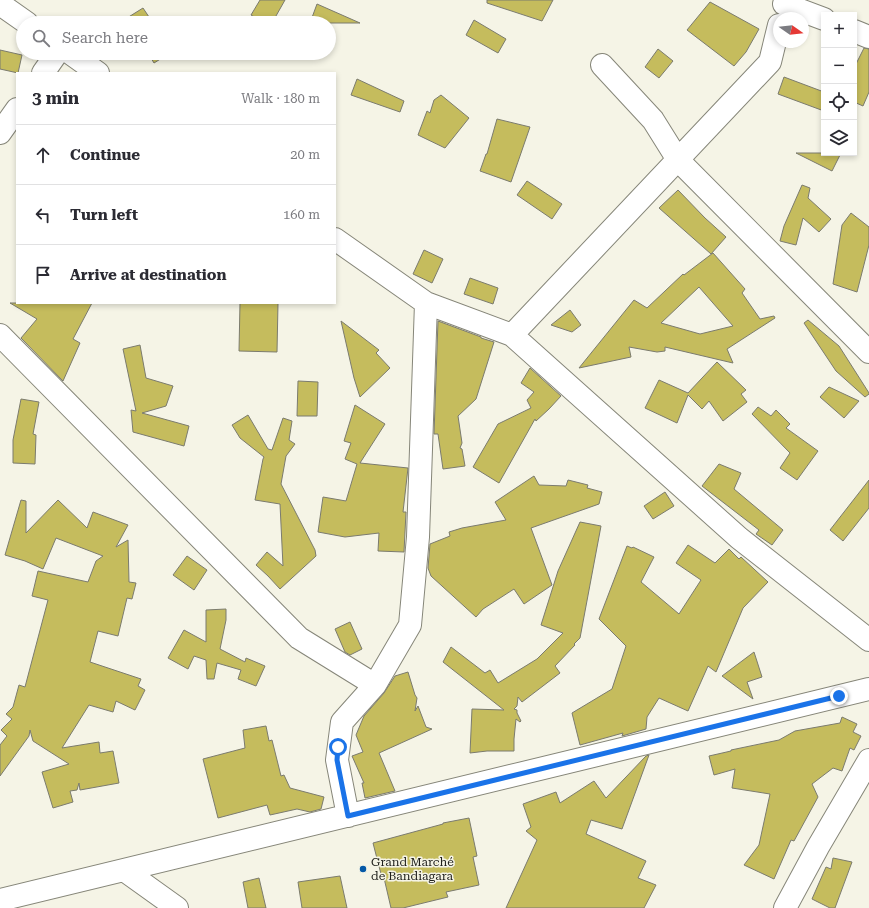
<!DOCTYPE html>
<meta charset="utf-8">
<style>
:root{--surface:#fff;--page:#f2f2f3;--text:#2b2b33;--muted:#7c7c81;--line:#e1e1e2}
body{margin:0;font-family:"Roboto Serif",serif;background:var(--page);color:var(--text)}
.controls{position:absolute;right:12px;top:12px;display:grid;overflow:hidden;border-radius:0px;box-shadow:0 2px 6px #0003}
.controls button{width:36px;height:36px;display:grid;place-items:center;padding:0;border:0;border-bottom:1px solid var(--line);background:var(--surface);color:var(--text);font:20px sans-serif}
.compass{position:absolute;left:773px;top:12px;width:36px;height:36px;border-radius:50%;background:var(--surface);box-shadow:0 2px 6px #0003;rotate:104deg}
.stop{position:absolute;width:12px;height:12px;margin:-9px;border:3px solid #1a73e8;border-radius:50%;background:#fff}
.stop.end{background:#1a73e8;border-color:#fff;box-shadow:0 1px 4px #0008}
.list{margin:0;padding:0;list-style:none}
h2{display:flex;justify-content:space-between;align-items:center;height:52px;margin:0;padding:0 16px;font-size:17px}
h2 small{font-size:13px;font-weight:400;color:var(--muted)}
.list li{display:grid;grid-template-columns:26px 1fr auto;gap:12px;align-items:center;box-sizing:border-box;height:60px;padding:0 16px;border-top:1px solid var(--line)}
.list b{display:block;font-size:15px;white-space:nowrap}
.list em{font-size:13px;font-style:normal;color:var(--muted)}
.icon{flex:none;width:22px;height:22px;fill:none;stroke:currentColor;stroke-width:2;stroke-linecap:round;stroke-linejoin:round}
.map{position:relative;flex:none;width:869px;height:908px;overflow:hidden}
.search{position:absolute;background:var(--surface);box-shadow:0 2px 6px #0003;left:16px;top:16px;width:320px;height:44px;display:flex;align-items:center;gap:10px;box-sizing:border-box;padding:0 14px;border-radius:22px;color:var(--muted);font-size:15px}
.panel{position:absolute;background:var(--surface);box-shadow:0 2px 6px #0003;left:16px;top:72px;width:320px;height:232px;border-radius:0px}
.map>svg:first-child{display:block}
</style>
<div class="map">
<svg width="869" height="908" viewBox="0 0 869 908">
<rect width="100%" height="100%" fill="#f5f4e6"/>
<path fill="#c5bc5d" stroke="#7b7b6e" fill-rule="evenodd" d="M260 0H285L272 23H265L251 15Z
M487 0H553L542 21 487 3Z
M710 2 759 29 746 52 734 66 687 30Z
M317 4 360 23H310Z
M143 8 153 23H129L127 18Z
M474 20 506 39 498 53 466 35Z
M864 48 869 49V92L863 106 854 102V68Z
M658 49 673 61 659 78 645 67Z
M0 50 22 55 18 73 0 69Z
M148 53H170L154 63Z
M784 77 824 92V111L778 94Z
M357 79 404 101 400 112 351 95Z
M441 95 469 118 445 148 418 135 427 111 430 113 434 100Z
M497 119 530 127 511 182 480 171 486 154H487Z
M796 153H841L832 171Z
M527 181 562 204 552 219 517 195Z
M802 185 810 188 808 198 831 219 819 232 803 218 796 245 780 241 784 226Z
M678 190 705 218 726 237 711 254 659 208Z
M851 213 869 227V245L857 292 833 284 842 225Z
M424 250 443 259 432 283 413 274Z
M713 253 745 289 742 293 760 319 774 316 775 318 727 349 733 363 665 347V351L657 352 629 347 631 357 579 368 634 300 647 308 683 274 684 275ZM699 287 733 326 700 334 661 323Z
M470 278 498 288 493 304 464 294Z
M10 303H92L73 339 80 343 63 381 21 338 37 319Z
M240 303H278L277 352 239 351Z
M570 310 581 325 572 332 551 325Z
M808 320 839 346 869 393V394L865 397 836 371 804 323Z
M341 321 379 350 376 353 390 368 360 397 354 378Z
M438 321 481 337V338L494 342 476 399 458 416 462 443 460 448 462 449 465 466 443 469 438 434H434Z
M140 345 146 378 173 386 166 406 142 413 189 426 184 446 133 432 131 410 136 411 123 349Z
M717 362 746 390 741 394 747 402 723 421 709 401 702 409 688 395 677 423 645 408 659 380 688 393Z
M530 368 561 396 549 409 536 421 535 419 499 483 473 467 498 424 531 408 527 400 534 392 521 383Z
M298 381 318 382 317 416H297Z
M829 387 859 401 844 418 820 397Z
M21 399 39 402 33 434 36 435 35 464 13 463V440Z
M355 405 385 424 360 463 408 468 403 512H406L404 552 378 551 379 533 345 537 318 532 323 497 346 501 357 464 345 459 351 443 344 441Z
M758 407 771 416 776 410 790 424 786 428 818 451 797 480 780 468 790 453 752 414Z
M248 415 268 449 272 450 283 418 292 421 289 440 295 444 286 456 281 484 315 550 316 556 280 589 268 576 256 565 267 552 283 566 280 504 255 500 263 459 264 457 240 438 232 425Z
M719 464 741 473 734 489 783 530 772 545 756 534 759 530 702 486Z
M534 476 539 485 566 486 568 480 588 485 587 488 602 492 599 504 531 528 552 585 524 604 514 589 483 609 476 617 431 576 428 568 430 544 450 536 449 532 462 528 506 520 495 502Z
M869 480V508L843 541 830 530Z
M665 492 674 506 653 519 644 506Z
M21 500 26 501V533L58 500 87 528 93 512 128 525 116 547 128 540 129 582 136 583 132 599 127 598 118 636 98 631 90 662 141 679 138 686 145 690 135 710 116 701 113 712 89 705 62 748 99 742 100 753 113 751 119 783 80 790 79 783 77 790 70 791 73 802 53 808 42 772 69 764 33 741 30 730 29 736 0 776V745L7 736 1 730 12 719 6 714 13 707 19 685 25 687 48 600 32 596 38 571 88 582 96 561 103 556 56 538 43 569 25 561 5 555Z
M580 522 601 526 580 638 574 644 575 645 555 666 560 673 522 702 518 697 517 706 514 709 517 710V713L521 721 520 722 516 719 514 739V751H487L470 753 472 709 504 710 443 662 451 647 485 673 490 670 498 683 537 659 563 633 541 625 558 571Z
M688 545 715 563 729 549 739 559 741 557 768 582 743 608 716 672 708 666 688 711 659 698 647 717 646 729 622 736 623 733 580 745 572 713 612 689 626 646 599 619 627 546 632 548 633 547 654 557 641 582 679 614 701 580 676 563Z
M187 556 207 570 194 590 173 575Z
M226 609V620L220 649 245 662 246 658 265 666 256 686 238 679 241 670 217 663 214 679H207L206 660 194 656 188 669 168 658 184 630 206 642V610Z
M350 622 362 649 350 655 345 652 335 629Z
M754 652 762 677 747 682 753 699 722 676Z
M408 672 415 695 417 698 415 711 418 706 426 727 432 729 379 753 395 791 365 798 362 783H364L352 756 363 752 356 735 364 716 384 693 395 676Z
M842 717 857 724 853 732 861 736 854 750 850 748 842 771 833 768 812 784 818 797 794 841 791 840 774 879 744 865 759 845 770 794 732 788 735 769 714 775 709 756 731 751V750L779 740 795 731 840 723Z
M266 726 269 741 272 740 281 776 284 775 290 788 324 797 321 809 310 812 297 809 270 815 267 805 218 818 203 759 245 748 243 730Z
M649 755 622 829 591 820 586 834 646 861 638 878 656 885 644 908H506L537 840 526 831 531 827 523 804 556 792 560 803 594 781 606 798 646 756Z
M469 818 477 856 473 857 479 885 446 892 448 897 403 908H391L384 878H382L373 843 443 824V823Z
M833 858 852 862 835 908H830L812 899 826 867 831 869Z
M340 876 347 908H302L298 882Z
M259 878 266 908H248L243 882Z"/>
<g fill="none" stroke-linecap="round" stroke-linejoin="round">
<defs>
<path id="street" d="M0 4 27 23
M784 4 824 19
M854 31 869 37
M70 53 98 73
M602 65 653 120 678 160 869 352
M43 73 57 53
M0 133 17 109
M335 239 426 303 512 335 739 538 869 640
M0 335 299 638 375 685
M512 335 770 62 779 25
M348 816 337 760 342 722 375 685 410 625 418 537 426 303
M124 870 177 908
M0 900 869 689"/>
<path id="secondary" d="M785 908 818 847 869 760"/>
</defs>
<use href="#street" stroke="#868679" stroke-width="24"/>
<use href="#secondary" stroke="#868679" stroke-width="24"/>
<use href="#street" stroke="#fff" stroke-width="22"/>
<use href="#secondary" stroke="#fff" stroke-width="22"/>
</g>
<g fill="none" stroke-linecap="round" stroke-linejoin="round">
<path stroke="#1a73e8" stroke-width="5" d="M338 747 337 760 348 816 839 696"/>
</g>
<circle fill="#0458a6" stroke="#f5f4e6" stroke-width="1.5" cx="363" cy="869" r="4"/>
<g text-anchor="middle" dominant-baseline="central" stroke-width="3" stroke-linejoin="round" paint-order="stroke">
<g font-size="12" fill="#20201b" stroke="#f5f4e6" text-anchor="start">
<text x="371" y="862">Grand Marché<tspan x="371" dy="14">de Bandiagara</tspan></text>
</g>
</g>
</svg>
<div class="controls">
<button>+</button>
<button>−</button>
<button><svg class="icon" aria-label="locate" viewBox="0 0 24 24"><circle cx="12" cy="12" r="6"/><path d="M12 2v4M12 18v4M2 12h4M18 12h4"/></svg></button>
<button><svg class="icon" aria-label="layers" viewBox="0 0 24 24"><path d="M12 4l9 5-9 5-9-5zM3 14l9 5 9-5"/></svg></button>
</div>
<svg class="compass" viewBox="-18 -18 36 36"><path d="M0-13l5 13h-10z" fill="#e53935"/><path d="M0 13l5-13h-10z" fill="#7c7c81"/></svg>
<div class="stop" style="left:338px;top:747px"></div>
<div class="stop end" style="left:839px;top:696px"></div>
<div class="search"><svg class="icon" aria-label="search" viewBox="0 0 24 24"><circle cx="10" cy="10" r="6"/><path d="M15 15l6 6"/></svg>Search here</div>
<section class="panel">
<h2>3 min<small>Walk · 180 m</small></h2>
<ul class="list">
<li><svg class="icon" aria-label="ahead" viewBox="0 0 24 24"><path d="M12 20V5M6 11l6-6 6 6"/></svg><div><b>Continue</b></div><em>20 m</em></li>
<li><svg class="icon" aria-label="left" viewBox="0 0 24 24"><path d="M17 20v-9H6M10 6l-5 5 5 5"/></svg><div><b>Turn left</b></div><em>160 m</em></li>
<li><svg class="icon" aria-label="arrive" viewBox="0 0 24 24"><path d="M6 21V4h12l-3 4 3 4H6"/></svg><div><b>Arrive at destination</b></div></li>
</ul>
</section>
</div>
